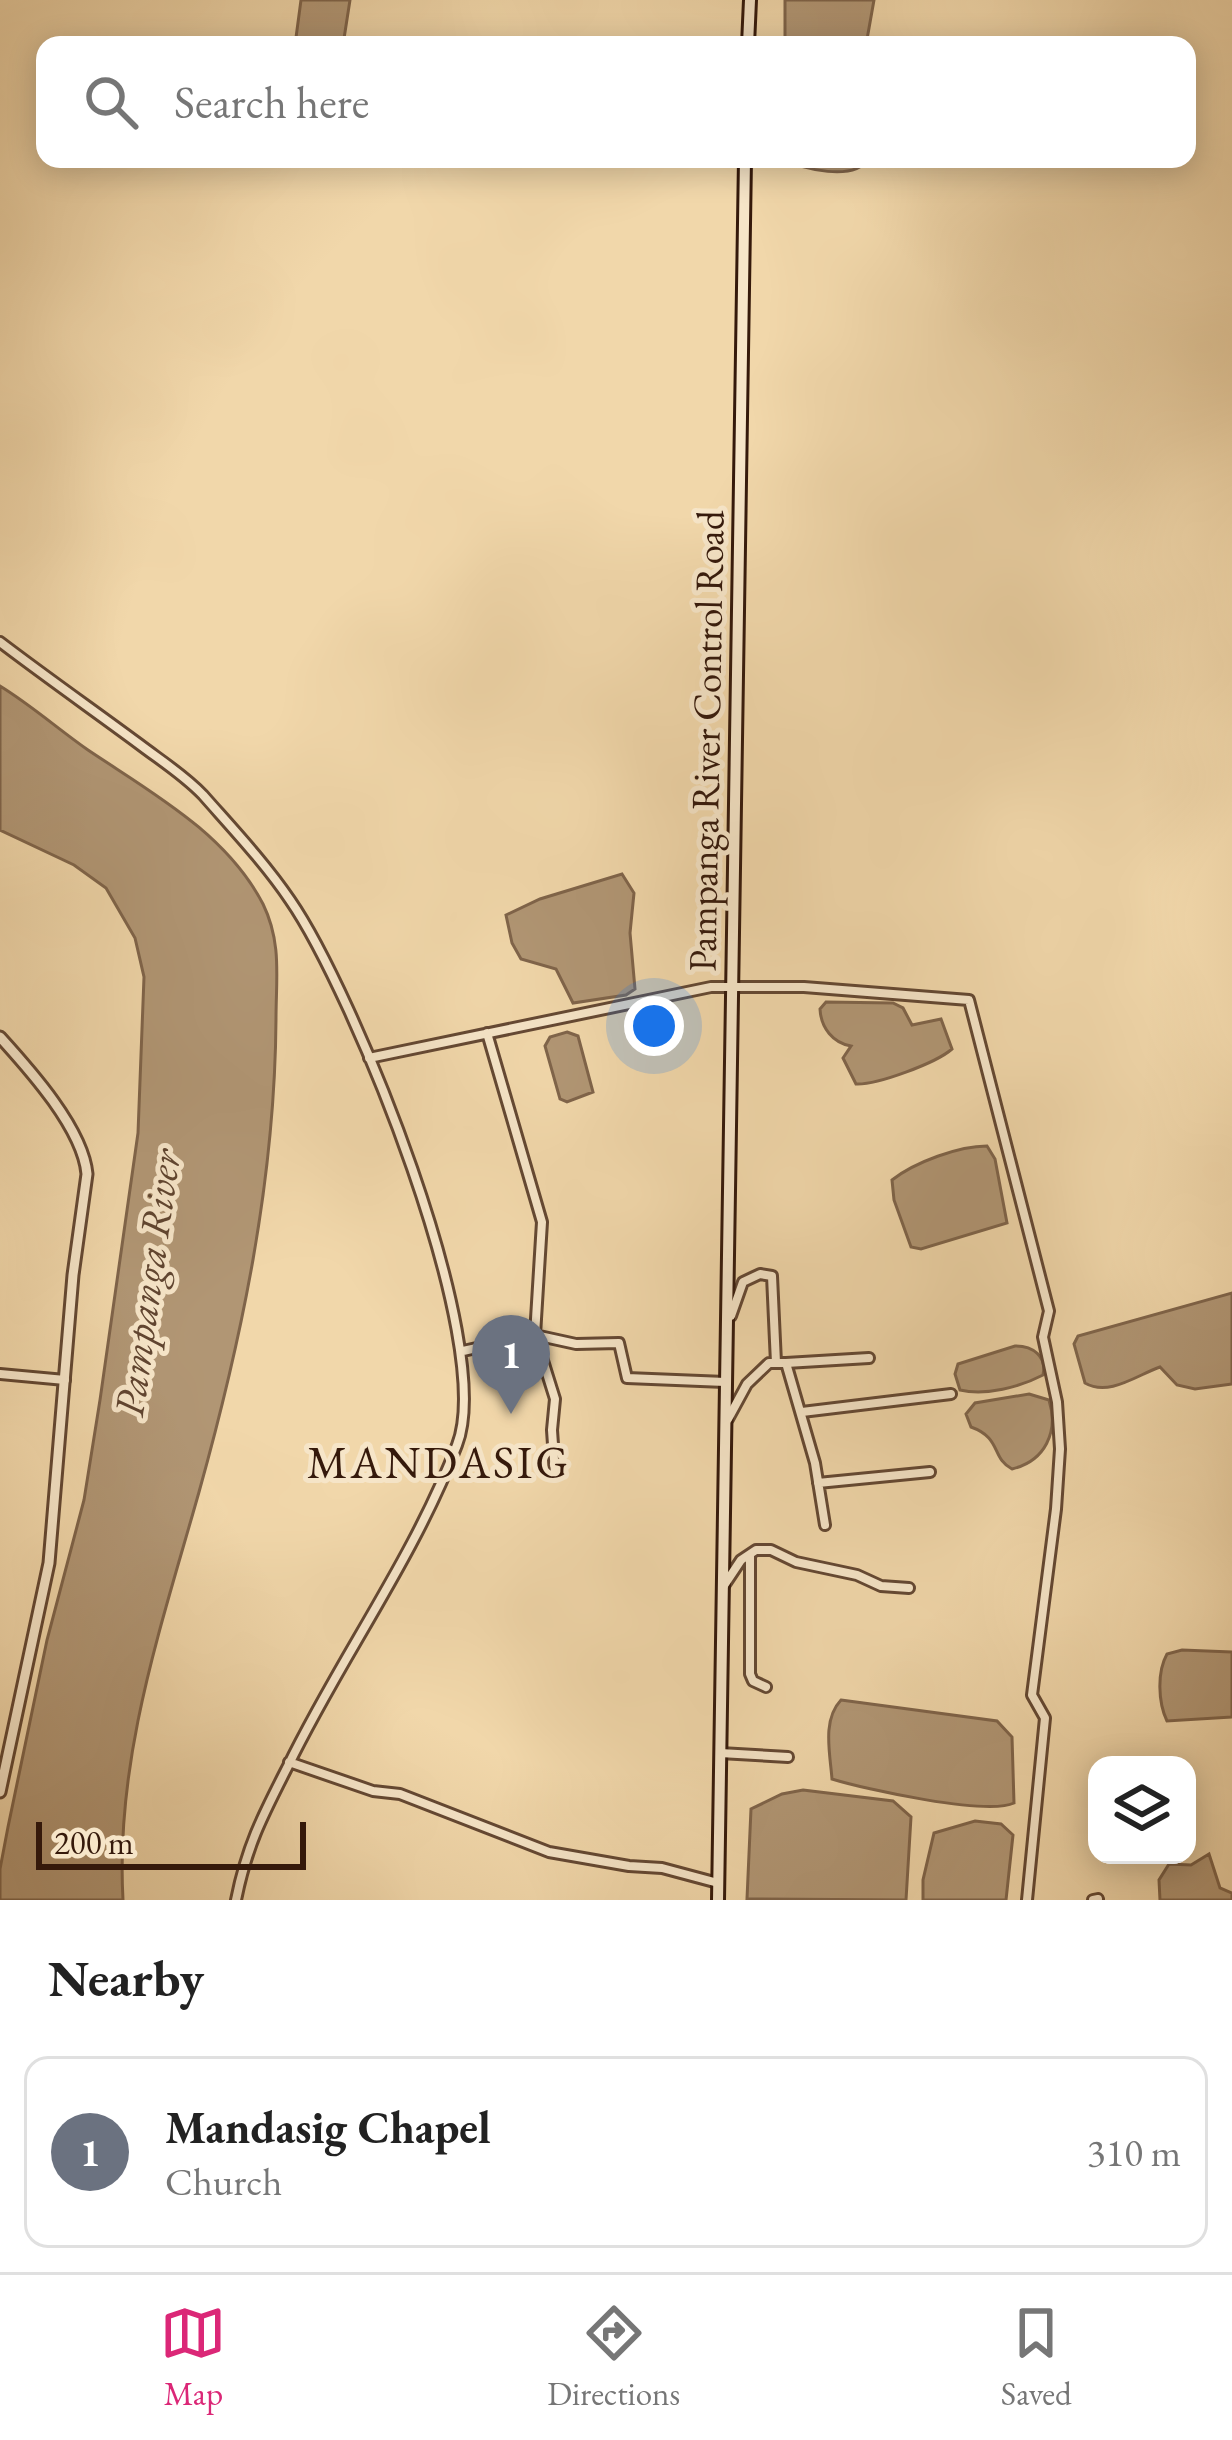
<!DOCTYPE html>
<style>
:root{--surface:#fff;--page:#f2f2f2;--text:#222;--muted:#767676;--line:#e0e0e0;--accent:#db2777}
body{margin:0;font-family:"EB Garamond",serif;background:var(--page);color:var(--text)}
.controls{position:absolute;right:36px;bottom:36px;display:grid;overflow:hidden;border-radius:24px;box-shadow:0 6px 30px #0003}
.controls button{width:108px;height:108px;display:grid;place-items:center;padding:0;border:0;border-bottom:3px solid var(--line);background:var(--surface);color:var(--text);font:60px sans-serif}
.scale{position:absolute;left:36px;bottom:30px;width:270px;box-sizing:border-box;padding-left:12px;border:6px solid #35190b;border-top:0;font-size:33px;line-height:42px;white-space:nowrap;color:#35190b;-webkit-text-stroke:9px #f6e5c8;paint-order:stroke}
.you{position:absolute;left:654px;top:1026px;width:42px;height:42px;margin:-30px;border:9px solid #fff;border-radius:50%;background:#1a73e8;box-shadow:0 0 0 18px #1a73e833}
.badge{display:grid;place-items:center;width:78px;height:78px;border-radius:50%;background:var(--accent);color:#fff;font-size:39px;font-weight:700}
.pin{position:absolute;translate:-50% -99px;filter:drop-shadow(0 3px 6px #0008)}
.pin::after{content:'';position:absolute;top:63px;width:42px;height:36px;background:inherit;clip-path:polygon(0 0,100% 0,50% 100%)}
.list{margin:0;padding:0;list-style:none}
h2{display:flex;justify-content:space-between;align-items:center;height:156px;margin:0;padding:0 48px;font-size:51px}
h2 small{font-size:39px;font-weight:400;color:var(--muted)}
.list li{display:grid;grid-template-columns:78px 1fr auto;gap:36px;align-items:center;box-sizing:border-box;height:192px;margin:0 24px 24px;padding:0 24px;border:3px solid var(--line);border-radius:24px}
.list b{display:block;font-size:45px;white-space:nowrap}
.list p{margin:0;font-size:39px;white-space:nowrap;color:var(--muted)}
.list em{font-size:39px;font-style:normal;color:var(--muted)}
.icon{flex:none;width:66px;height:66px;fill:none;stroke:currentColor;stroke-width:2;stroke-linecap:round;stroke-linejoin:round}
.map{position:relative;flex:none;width:1232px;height:1900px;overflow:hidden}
.search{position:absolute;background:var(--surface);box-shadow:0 6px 30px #0003;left:36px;right:36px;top:36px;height:132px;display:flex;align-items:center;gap:30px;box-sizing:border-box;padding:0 42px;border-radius:24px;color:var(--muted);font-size:45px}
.sheet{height:372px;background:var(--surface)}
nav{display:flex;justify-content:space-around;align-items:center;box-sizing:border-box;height:168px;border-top:3px solid var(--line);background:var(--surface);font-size:33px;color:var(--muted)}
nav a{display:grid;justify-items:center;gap:6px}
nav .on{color:var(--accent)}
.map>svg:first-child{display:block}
</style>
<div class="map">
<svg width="1232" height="1900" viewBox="0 0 1232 1900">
<rect width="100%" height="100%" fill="#f1d7aa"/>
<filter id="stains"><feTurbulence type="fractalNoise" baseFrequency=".00167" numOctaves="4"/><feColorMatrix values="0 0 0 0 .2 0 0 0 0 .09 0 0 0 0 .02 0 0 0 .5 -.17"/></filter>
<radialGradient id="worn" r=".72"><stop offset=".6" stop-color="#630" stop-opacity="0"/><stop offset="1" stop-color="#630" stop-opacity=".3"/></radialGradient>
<path fill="#b19674" stroke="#7f644a" stroke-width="3" d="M301 0H350L343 45H295Z
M785 0H874L866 45H785Z
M782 159H868C854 182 803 169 782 159Z
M0 686C31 705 58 729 88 750 152 793 226 833 263 904 282 943 276 978 276 1019 275 1180 242 1338 199 1492 161 1627 115 1759 123 1900H0V1869L8 1827 47 1640 84 1500 100 1400 138 1133 144 977 135 938 106 888 74 865 0 830Z
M622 874 634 893 630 933 635 989 626 995 573 1003 556 969 521 959 512 943 506 915 540 899Z
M826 1002 893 1003 903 1008 912 1025 941 1019 952 1049C936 1063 877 1085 856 1084L843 1058 851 1046C833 1043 821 1028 820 1009Z
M567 1032 578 1036 593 1092 567 1102 560 1099 545 1046 550 1037Z
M987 1146 995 1159 1007 1223 921 1249 911 1247 894 1200 892 1180C915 1162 959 1146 987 1146Z
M1232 1293V1384L1195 1389 1177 1385 1160 1367C1137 1375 1109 1397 1085 1383L1074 1344 1078 1336Z
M1015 1346C1033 1346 1047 1356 1043 1375 1020 1387 986 1396 960 1390L955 1374 958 1364Z
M1029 1394 1049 1400C1059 1432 1045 1461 1012 1469 991 1458 1002 1438 971 1427L966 1414 975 1403Z
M1182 1650 1232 1652V1717L1167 1721C1158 1702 1157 1672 1167 1654Z
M841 1700 997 1721 1012 1737 1014 1803C987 1816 864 1789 832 1779 830 1753 822 1720 841 1700Z
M803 1790 893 1801 911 1817 906 1900 747 1899 751 1809 782 1794Z
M975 1821 1001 1824 1013 1835 1006 1900H923V1880L934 1833Z
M1209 1854 1220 1888 1232 1893V1900H1160L1159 1880 1169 1864 1191 1865Z"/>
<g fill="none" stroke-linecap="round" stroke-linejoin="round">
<defs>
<path id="minor" d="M0 642C46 677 93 710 139 744 160 760 184 775 203 795 232 828 265 863 290 900 353 991 497 1343 457 1445 414 1558 341 1657 288 1766 263 1815 247 1845 236 1900
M487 1033 542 1222 535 1335 555 1399 552 1430 555 1474
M369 1058 711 987H804L969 1000 1049 1311 1043 1337 1057 1402 1060 1449 1056 1509 1032 1695 1045 1718 1027 1900
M731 1316 743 1282 760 1274 772 1276 776 1363
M463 1351 535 1335 576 1344 619 1343 627 1378 725 1382
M786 1363 869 1358
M0 1374 65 1380
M802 1412 951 1394
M728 1419 747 1384 769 1363H786L815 1463 825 1525
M818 1483 930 1472
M750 1556V1674L753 1681 766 1687
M723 1587 741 1560 756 1550H771L796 1562 857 1575 881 1586 909 1588
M720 1753 788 1757
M289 1762 373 1791 400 1794 549 1852 629 1866 662 1868 718 1883
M1093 1900 1098 1899"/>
<path id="tertiary" d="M0 1037C30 1070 83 1129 87 1174L73 1275 49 1563 0 1792"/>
<path id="secondary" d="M748 45 750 0
M718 1900 745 159"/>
</defs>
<use href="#minor" stroke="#644833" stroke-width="14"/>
<use href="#tertiary" stroke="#644833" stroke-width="15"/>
<use href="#secondary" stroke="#35190b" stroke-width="16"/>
<use href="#minor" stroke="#f6e5c8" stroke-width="8"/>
<use href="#tertiary" stroke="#f6e5c8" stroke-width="9"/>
<use href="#secondary" stroke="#f6e5c8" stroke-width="10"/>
</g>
<g text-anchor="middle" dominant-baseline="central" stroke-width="10" stroke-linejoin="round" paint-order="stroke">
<g font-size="39" fill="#35190b" stroke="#f6e5c8">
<text transform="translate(706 741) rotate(-89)">Pampanga River Control Road</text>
</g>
<g font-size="42" font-style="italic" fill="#604530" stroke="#f6e5c8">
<text transform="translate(147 1283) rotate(-82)">Pampanga River</text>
</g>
<g font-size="45" letter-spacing="3" fill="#35190b" stroke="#f6e5c8">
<text x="439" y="1462">MANDASIG</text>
</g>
</g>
<rect width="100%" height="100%" filter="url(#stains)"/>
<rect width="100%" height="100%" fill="url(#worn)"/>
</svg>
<div class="controls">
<button><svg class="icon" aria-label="layers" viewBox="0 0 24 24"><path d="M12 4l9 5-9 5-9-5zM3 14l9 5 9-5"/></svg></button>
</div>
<div class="scale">200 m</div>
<div class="you"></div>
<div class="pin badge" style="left:511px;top:1414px;background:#6b7280">1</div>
<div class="search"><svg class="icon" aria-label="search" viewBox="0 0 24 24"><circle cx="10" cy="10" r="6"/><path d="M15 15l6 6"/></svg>Search here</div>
</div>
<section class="sheet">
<h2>Nearby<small></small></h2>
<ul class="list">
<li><span class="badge" style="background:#6b7280">1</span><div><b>Mandasig Chapel</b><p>Church</p></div><em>310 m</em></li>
</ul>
</section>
<nav>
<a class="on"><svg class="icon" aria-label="map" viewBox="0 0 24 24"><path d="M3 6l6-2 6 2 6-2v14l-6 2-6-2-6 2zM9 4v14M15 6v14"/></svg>Map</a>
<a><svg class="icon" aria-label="directions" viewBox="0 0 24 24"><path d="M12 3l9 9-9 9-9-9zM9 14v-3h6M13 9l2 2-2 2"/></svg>Directions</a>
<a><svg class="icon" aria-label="saved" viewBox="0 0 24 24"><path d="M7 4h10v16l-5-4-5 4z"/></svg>Saved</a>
</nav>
